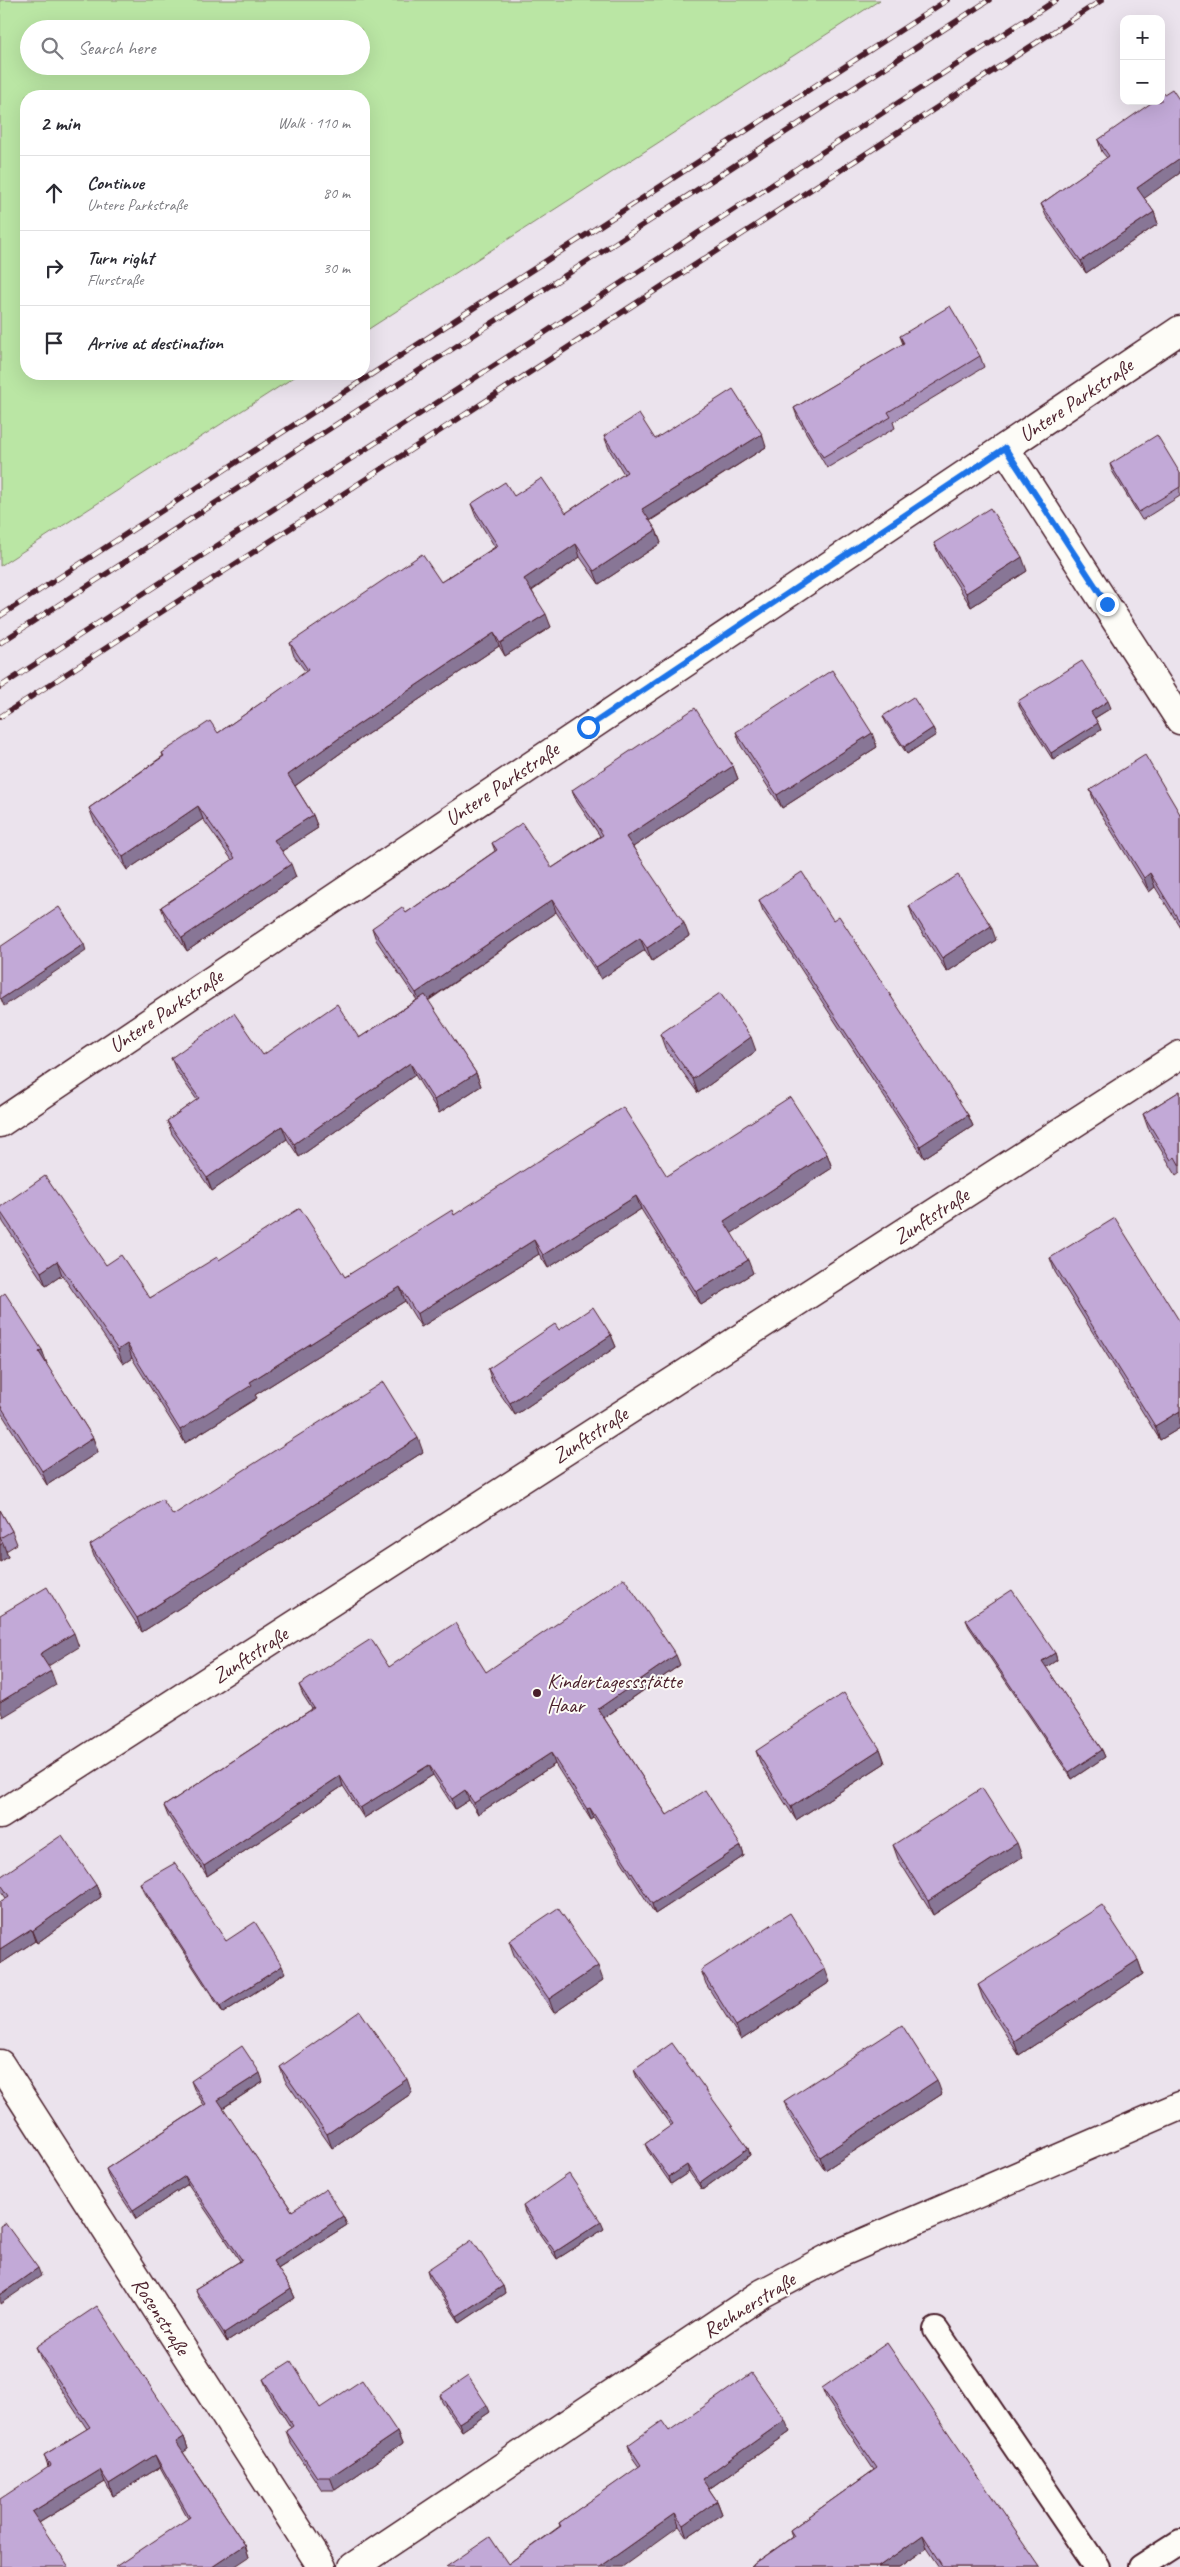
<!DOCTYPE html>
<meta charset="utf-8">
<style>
:root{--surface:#fff;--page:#f7f7f7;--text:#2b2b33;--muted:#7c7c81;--line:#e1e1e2}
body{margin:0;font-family:Caveat,sans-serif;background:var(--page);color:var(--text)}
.controls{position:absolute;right:15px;top:15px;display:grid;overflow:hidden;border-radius:10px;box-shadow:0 5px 20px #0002}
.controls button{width:45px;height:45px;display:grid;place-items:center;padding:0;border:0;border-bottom:1px solid var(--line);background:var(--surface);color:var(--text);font:25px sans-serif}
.stop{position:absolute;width:15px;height:15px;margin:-11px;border:4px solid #1a73e8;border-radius:50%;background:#fff}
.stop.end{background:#1a73e8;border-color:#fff;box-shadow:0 1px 5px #0008}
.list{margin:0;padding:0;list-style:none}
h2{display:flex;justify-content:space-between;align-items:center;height:65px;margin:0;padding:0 20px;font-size:21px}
h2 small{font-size:16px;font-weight:400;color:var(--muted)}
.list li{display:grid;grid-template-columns:32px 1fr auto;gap:15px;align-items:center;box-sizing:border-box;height:75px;padding:0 20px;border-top:1px solid var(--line)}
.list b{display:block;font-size:19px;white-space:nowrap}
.list p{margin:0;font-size:16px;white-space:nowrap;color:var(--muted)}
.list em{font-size:16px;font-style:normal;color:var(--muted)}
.icon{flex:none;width:28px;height:28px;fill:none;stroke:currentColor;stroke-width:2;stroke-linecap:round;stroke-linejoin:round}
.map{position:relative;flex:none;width:1180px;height:2567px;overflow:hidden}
.search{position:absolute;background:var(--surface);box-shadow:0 5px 20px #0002;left:20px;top:20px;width:350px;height:55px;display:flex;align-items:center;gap:12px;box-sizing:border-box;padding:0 18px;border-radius:28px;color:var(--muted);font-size:19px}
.panel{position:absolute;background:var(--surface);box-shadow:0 5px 20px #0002;left:20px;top:90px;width:350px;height:290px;border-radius:20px}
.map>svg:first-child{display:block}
</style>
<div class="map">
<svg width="1180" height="2567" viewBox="0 0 1180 2567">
<rect width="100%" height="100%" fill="#ebe3ed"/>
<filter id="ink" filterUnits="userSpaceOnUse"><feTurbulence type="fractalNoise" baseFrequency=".02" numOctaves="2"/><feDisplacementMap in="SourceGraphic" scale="10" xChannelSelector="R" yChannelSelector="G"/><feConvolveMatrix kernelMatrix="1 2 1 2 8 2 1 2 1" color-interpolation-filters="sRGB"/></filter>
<g filter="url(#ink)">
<path fill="#bae6a4" stroke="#828268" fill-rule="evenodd" d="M0 0H880L364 332V96H26V374H299L0 566ZM29 29H361V66H29Z"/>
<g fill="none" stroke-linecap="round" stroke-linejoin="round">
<defs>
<path id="service" d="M936 2330 1097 2567
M1141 2567 1180 2542"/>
<path id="minor" d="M1005 448 1180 720
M0 1123 1180 330
M0 1815 1180 1055
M0 2064 322 2567
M353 2567 763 2293 833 2256 1180 2106"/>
</defs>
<use href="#service" stroke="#4a1f2b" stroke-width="28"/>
<use href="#minor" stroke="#4a1f2b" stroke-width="31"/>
<use href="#service" stroke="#fdfcf7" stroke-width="24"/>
<use href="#minor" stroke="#fdfcf7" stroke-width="28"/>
<defs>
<path id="rail" d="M0 616 947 0
M0 643 989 0
M0 687 1056 0
M0 717 1102 0"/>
</defs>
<use href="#rail" stroke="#4a1f2b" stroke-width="5.5"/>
<use href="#rail" stroke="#fdfcf7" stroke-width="4" stroke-dasharray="11" stroke-linecap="butt"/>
</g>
<path fill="#a791b9" stroke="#4a1f2b" d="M1098 140 1180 173 1144 198 1154 212 1158 224 1086 273 1046 216 1041 204 1107 158 1102 152Z
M900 336 980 356 984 367 893 422 895 428 827 468 798 419 794 408 903 344Z
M604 436 766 447 650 521 656 530 661 543 599 584 580 557 532 591 551 627 505 656 499 646 360 739 295 786 313 815 318 828 282 851 296 877 187 951 166 920 161 907 232 860 203 819 127 870 94 821 89 808 163 756 162 753 218 733 306 672 294 656 290 643 441 582 495 547 476 517 471 504 514 496 566 513 624 474 609 449Z
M1110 464 1180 473V496L1142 520 1112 471Z
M934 543 1027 571 971 607 940 557Z
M1018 701 1111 708 1095 718 1101 730 1053 760 1020 708Z
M883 716 933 728 936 735 907 754 886 723Z
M736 732 877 747 782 808 741 746Z
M733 766 738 779 633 847 689 936 652 961 645 950 601 979 556 912 428 1001 476 1073 481 1086 439 1113 415 1075 299 1157 287 1139 212 1191 172 1134 167 1121 197 1100 176 1070 171 1058 263 1055 359 1038 417 1000 376 940 372 928 406 913 495 851 492 843 552 868 600 836 577 802 572 790Z
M1090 790 1180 814V927L1155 887 1149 892 1095 804Z
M759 900 833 920 968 1115 973 1126 924 1158 763 911Z
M909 906 996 940 947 972 914 920Z
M660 1034 756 1051 698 1093 665 1048Z
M1180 1091V1172L1176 1175 1148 1128 1143 1114Z
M827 1154 832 1168 731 1233 753 1273 701 1305 641 1209 548 1268 539 1254 421 1327 405 1301 255 1395 257 1398 185 1443 132 1358 123 1364 62 1275 46 1286 3 1222 0 1214V1207L106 1265 150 1298 219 1260 345 1277 454 1215 667 1176Z
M1050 1258 1180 1322V1428L1160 1440 1055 1272Z
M0 1297 42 1350 47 1364H46L93 1438 98 1452 47 1485 0 1411Z
M559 1330 611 1335 616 1347 515 1415 492 1382 488 1369Z
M423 1452 142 1632 95 1559 90 1545 173 1515Z
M0 1510 12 1531 17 1544 6 1551 8 1557 0 1562Z
M966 1620 1055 1653 1057 1660 1046 1667 1102 1750 1105 1757 1072 1779 969 1627Z
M680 1665 604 1718 667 1815 741 1846 744 1856 655 1914 594 1818 591 1820 555 1764 478 1814 469 1800 455 1809 433 1775 364 1818 343 1786 207 1876 168 1816 164 1806 312 1709 303 1695 299 1685 389 1667 486 1672Z
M880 1749 885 1763 796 1820 761 1765 756 1751Z
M893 1845 1022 1857 933 1915 898 1859Z
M0 1877 96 1885 101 1897 37 1943 35 1941 0 1964V1902L6 1898 1 1891 0 1887Z
M140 1883 226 1941 285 1973 223 2013 143 1890Z
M509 1941 603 1980 554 2013 514 1955Z
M1138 1960 1143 1974 1019 2055 983 1999 978 1985Z
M701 1970 830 1982 741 2040 706 1984Z
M280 2067 412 2093 332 2148 285 2080Z
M634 2070 748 2148 750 2155 702 2190 689 2172 671 2184 648 2151 645 2144 671 2126 637 2078Z
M191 2081 263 2082 223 2108 292 2211 343 2216 347 2225 278 2269 291 2289 295 2298 227 2342 199 2298 195 2289 240 2261 188 2184 136 2219 109 2178 106 2169 204 2105 194 2089Z
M942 2094 825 2170 789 2115 784 2101Z
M523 2206 604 2229 557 2259 525 2213Z
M427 2270 503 2286 505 2293 460 2323 429 2277Z
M36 2347 184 2437 188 2449 183 2452 245 2545 249 2557 188 2518 160 2467 113 2496 105 2482 39 2523 0 2567 48 2467 44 2455 87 2429 41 2359Z
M263 2379 320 2408 397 2432 402 2444 335 2490H322L291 2444 286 2431 291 2428 268 2391Z
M822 2388 1040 2567H940L927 2548 900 2567H750L792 2537 790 2530 874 2470 827 2400Z
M440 2395 490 2412 462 2431 442 2402Z
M669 2431 790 2432 709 2489 717 2501 722 2514 687 2537 679 2526 508 2564 560 2526 559 2523 639 2467 632 2457 628 2445Z"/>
<path fill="#887696" stroke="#4a1f2b" d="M1180 158V173L1142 200 1137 188Z
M1154 212 1158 224 1086 273 1081 261Z
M762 434 766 447 647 522 642 509Z
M656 530 661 543 599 584 594 571Z
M576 544 580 557 529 592 524 579Z
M1022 557 1027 571 971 607 966 593Z
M546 614 551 627 505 656 500 643Z
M494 633 499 646 360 739 292 788 288 775 356 726Z
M1108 701 1111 708 1093 719 1091 712Z
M1098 723 1101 730 1053 760 1051 753Z
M933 728 936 735 907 754 904 747Z
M872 733 877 747 782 808 777 795Z
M733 766 738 779 630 849 626 837Z
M198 806 203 819 127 870 123 857Z
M313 815 318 828 279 853 274 840Z
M291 864 296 877 187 951 182 938Z
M1150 873 1155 887 1149 892 1144 878Z
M552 900 556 912 421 1005 416 993Z
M684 923 689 936 652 961 647 948Z
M991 926 996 940 947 972 942 958Z
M640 938 645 950 601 979 596 967Z
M84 944 86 951 4 1006 1 999Z
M751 1037 756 1051 698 1093 693 1079Z
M410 1063 415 1075 299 1157 294 1144Z
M476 1073 481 1086 439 1113 434 1100Z
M968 1115 973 1126 924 1158 920 1146Z
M282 1126 287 1139 212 1191 207 1178Z
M827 1154 832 1168 729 1235 724 1221Z
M636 1196 641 1209 548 1268 543 1255Z
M534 1240 539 1254 421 1327 417 1314Z
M748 1260 753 1273 701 1305 696 1292Z
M57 1261 62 1275 46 1286 41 1272Z
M400 1287 405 1301 255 1395 257 1398 185 1443 180 1430 250 1382Z
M611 1335 616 1347 515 1415 510 1403Z
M127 1344 132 1358 123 1364 118 1350Z
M42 1350 47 1364 44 1366 39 1352Z
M1180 1411V1428L1160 1440 1155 1426Z
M93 1438 98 1452 47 1485 42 1471Z
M418 1438 423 1452 142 1632 137 1618Z
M3 1543 8 1557 0 1562V1545Z
M74 1633 79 1647 45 1668 40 1654Z
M1055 1653 1057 1660 1045 1668 1042 1661Z
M676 1655 680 1665 602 1719 598 1709Z
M51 1671 56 1685 3 1717 0 1709V1702Z
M880 1749 885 1763 796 1820 791 1807Z
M1102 1750 1105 1757 1072 1779 1069 1772Z
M551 1753 555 1764 478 1814 474 1803Z
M429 1765 433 1775 364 1818 360 1808Z
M340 1776 343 1786 207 1876 204 1866Z
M465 1790 469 1800 455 1809 452 1799Z
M590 1808 594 1818 591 1820 587 1809Z
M1017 1843 1022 1857 933 1915 928 1901Z
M741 1846 744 1856 655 1914 652 1904Z
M96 1885 101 1897 37 1943 32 1931Z
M31 1929 35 1941 0 1964V1949Z
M1138 1960 1143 1974 1019 2055 1014 2041Z
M282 1966 285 1973 223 2013 220 2006Z
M598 1966 603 1980 554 2013 549 1999Z
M825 1969 830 1982 741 2040 736 2026Z
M260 2073 263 2082 221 2109 218 2100Z
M407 2079 412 2093 332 2148 327 2134Z
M937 2080 942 2094 825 2170 820 2157Z
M748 2148 750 2155 702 2190 699 2183Z
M687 2165 689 2172 671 2184 669 2177Z
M185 2176 188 2184 136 2219 133 2210Z
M343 2216 347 2225 276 2270 273 2261Z
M601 2222 604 2229 557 2259 555 2252Z
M38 2268 41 2276 0 2304V2295Z
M503 2286 505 2293 460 2323 457 2316Z
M291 2289 295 2298 227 2342 224 2333Z
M487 2405 490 2412 462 2431 459 2423Z
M785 2420 790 2432 706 2491 702 2479Z
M397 2432 402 2444 335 2490 330 2477Z
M184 2437 188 2449 181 2454 176 2442Z
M155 2455 160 2467 113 2496 109 2484Z
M100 2470 105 2482 37 2524 32 2512Z
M717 2501 722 2514 687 2537 683 2525Z
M675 2514 679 2526 622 2567H600Z
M923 2535 927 2548 900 2567H878Z
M245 2545 249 2557 234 2567H212Z"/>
<path fill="#c2a9d7" stroke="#4a1f2b" d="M1172 89 1180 101V158L1137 188 1154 212 1081 261 1041 204 1109 156 1098 140 1154 101H1161V96Z
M950 306 980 356 888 412 891 417 823 457 794 408 904 343 900 336Z
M733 389 762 434 642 509 656 530 594 571 576 544 524 579 546 614 500 643 494 633 356 726 288 775 313 815 274 840 291 864 182 938 161 907 235 858 198 806 123 857 89 808 164 756 162 753 210 721 218 733 308 670 290 643 422 554 441 582 498 546 471 504 505 482 514 496 542 478 566 513 627 472 604 436 639 414 655 439Z
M1157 435 1180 473V487L1139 512 1110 464Z
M990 508 1022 557 966 593 934 543Z
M1082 661 1108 701 1091 712 1098 723 1051 753 1018 701Z
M832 670 872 733 777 795 736 732Z
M913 697 933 728 904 747 883 716Z
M695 708 733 766 626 837 684 923 647 948 640 938 596 967 552 900 416 993 372 928 402 907 406 913 497 850 492 843 522 823 552 868 603 835 572 790Z
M1145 755 1180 814V922L1150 873 1144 878 1090 790Z
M802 872 833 920 839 916 968 1115 920 1146 759 900Z
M958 875 991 926 942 958 909 906Z
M59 907 84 944 1 999 0 998V947Z
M720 993 751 1037 693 1079 660 1034Z
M425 995 476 1073 434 1100 410 1063 294 1144 282 1126 207 1178 167 1121 199 1098 171 1058 234 1013 263 1055 337 1004 359 1038Z
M1180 1091V1166L1175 1157 1171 1160 1143 1114Z
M790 1097 827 1154 724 1221 748 1260 696 1292 636 1196 543 1255 534 1240 417 1314 400 1287 250 1382 252 1385 180 1430 127 1344 118 1350 57 1261 41 1272 0 1211V1207L45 1176 106 1265 121 1255 150 1298 217 1257 219 1260 300 1208 345 1277 452 1210 454 1215 623 1107 667 1176Z
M1115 1218 1180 1322V1411L1155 1426 1050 1258Z
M5 1293 42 1350 39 1352 93 1438 42 1471 0 1405V1297Z
M593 1307 611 1335 510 1403 488 1369 555 1324 559 1330Z
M383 1382 418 1438 137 1618 90 1545 162 1499 173 1515Z
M0 1510 12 1531 0 1538 3 1543 0 1545Z
M624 1578 676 1655 598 1709 667 1815 705 1790 741 1846 652 1904 590 1808 587 1809 551 1753 474 1803 465 1790 452 1799 429 1765 360 1808 340 1776 204 1866 164 1806 314 1708 299 1685 371 1639 389 1667 455 1623 486 1672Z
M47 1587 74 1633 40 1654 51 1671 0 1702V1615Z
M1012 1590 1055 1653 1042 1661 1102 1750 1069 1772 966 1620Z
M844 1693 880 1749 791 1807 756 1751Z
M982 1788 1017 1843 928 1901 893 1845Z
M62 1835 96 1885 32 1931 31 1929 0 1949V1902L9 1896 0 1883V1877Z
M175 1863 226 1941 255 1922 282 1966 220 2006 140 1883Z
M1102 1905 1138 1960 1014 2041 978 1985Z
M558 1908 598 1966 549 1999 509 1941Z
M790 1913 825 1969 736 2026 701 1970Z
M360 2011 407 2079 327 2134 280 2067Z
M902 2025 937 2080 820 2157 784 2101Z
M672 2043 748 2148 699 2183 687 2165 669 2177 645 2144 673 2124 634 2070Z
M242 2046 260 2073 218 2100 292 2211 326 2189 343 2216 273 2261 291 2289 224 2333 195 2289 242 2260 185 2176 133 2210 106 2169 206 2104 191 2081Z
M569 2174 601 2222 555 2252 523 2206Z
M5 2223 38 2268 0 2295V2226Z
M472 2240 503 2286 457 2316 427 2270Z
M97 2306 184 2437 176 2442 245 2545 212 2567H115L190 2517 155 2455 109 2484 100 2470 32 2512 69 2567H0V2499L50 2466 44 2455 90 2427 36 2347Z
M887 2343 1040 2567H944L923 2535 878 2567H750L794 2536 790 2530 877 2468 822 2388Z
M291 2361 320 2408 362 2380 397 2432 330 2477H317L286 2431 293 2426 263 2379Z
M752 2373 785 2420 702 2479 717 2501 683 2525 675 2514 600 2567H446L490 2537 508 2564 561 2526 559 2523 641 2465 628 2445 662 2421 669 2431Z
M468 2376 487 2405 459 2423 440 2395Z"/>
</g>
<g fill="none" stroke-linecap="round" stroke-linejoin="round" filter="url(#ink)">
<path stroke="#1a73e8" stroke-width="6" d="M588 727 1005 448 1107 604"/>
</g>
<circle fill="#4a1f2b" stroke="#fdfcf7" stroke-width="2" cx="537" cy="1693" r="5"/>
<g text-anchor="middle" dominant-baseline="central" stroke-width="4" stroke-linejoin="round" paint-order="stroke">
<g font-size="21" fill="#4a1f2b" stroke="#fdfcf7">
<text transform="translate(1076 400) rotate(-34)">Untere Parkstraße</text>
<text transform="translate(502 784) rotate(-34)">Untere Parkstraße</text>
<text transform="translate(166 1011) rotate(-34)">Untere Parkstraße</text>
<text transform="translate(931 1216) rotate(-33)">Zunftstraße</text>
<text transform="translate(590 1435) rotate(-33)">Zunftstraße</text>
<text transform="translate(250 1655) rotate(-33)">Zunftstraße</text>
<text transform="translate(749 2305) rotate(-32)">Rechnerstraße</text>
<text transform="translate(161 2316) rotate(57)">Rosenstraße</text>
</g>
<g font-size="21" fill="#4a1f2b" stroke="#fdfcf7" text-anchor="start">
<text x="547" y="1681">Kindertagessstätte<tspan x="547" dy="24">Haar</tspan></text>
</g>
</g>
</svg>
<div class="controls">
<button>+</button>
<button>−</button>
</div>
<div class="stop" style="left:588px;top:727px"></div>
<div class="stop end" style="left:1107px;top:604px"></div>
<div class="search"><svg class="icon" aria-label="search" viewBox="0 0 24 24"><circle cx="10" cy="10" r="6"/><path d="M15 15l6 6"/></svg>Search here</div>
<section class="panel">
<h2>2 min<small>Walk · 110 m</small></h2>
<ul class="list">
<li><svg class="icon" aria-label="ahead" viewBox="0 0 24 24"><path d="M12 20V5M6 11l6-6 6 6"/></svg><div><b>Continue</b><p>Untere Parkstraße</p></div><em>80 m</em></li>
<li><svg class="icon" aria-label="right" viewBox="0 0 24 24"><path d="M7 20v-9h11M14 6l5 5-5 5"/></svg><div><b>Turn right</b><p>Flurstraße</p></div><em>30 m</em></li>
<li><svg class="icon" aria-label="arrive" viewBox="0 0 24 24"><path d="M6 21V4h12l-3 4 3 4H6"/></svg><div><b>Arrive at destination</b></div></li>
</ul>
</section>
</div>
